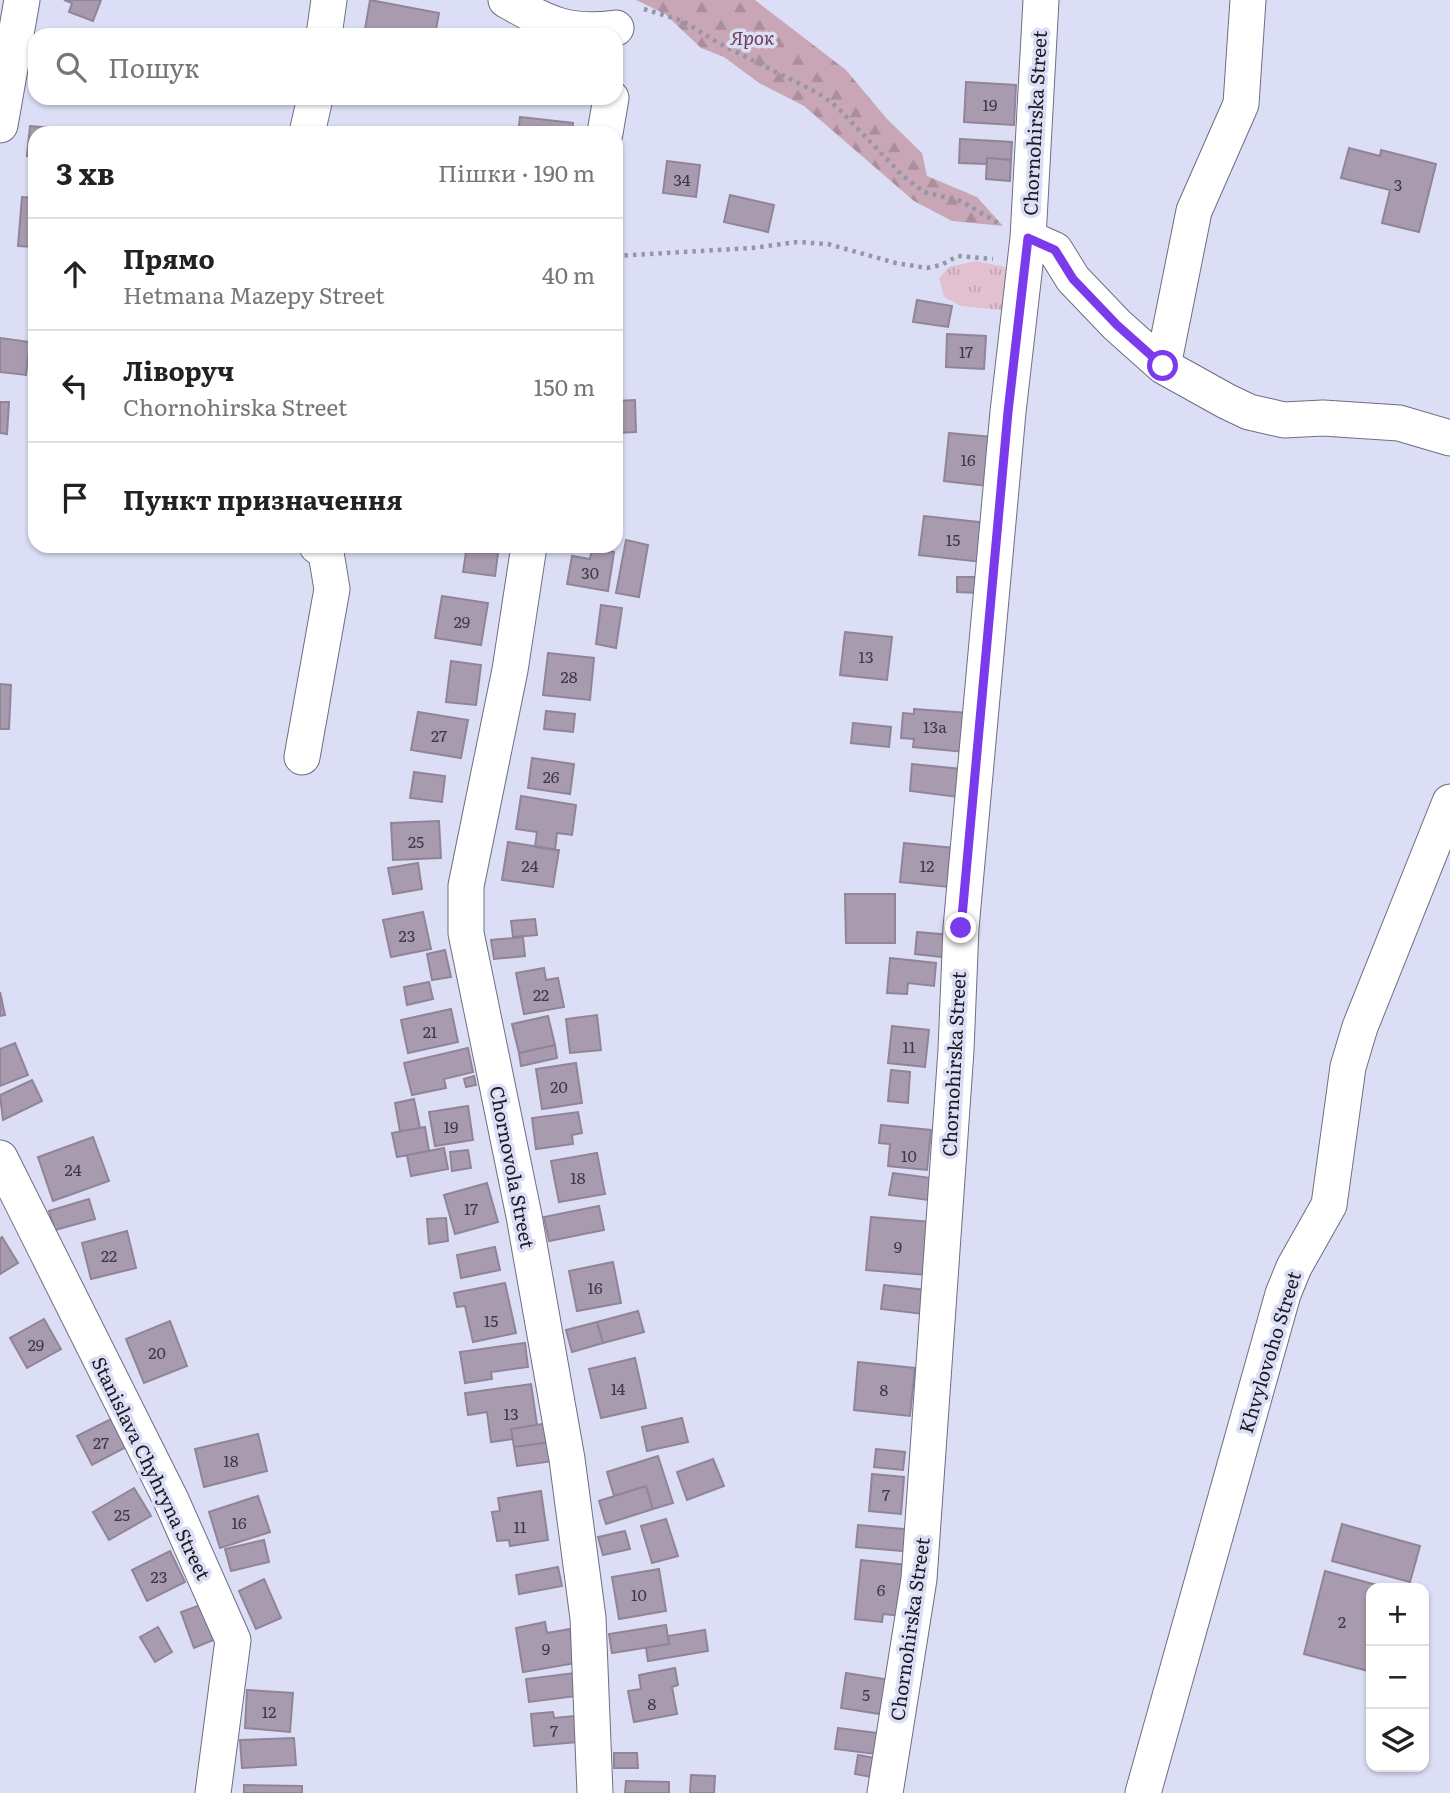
<!DOCTYPE html>
<html lang="uk">
<meta charset="utf-8">
<style>
:root{--surface:#fff;--page:#f6f6f6;--text:#222;--muted:#767676;--line:#e0e0e0}
body{margin:0;font-family:Literata,serif;background:var(--page);color:var(--text)}
.controls{position:absolute;right:21px;bottom:21px;display:grid;overflow:hidden;border-radius:14px;box-shadow:0 2px 5px #0004}
.controls button{width:63px;height:63px;display:grid;place-items:center;padding:0;border:0;border-bottom:2px solid var(--line);background:var(--surface);color:var(--text);font:35px sans-serif}
.stop{position:absolute;width:21px;height:21px;margin:-16px;border:5px solid #7c3aed;border-radius:50%;background:#fff}
.stop.end{background:#7c3aed;border-color:#fff;box-shadow:0 2px 7px #0008}
.list{margin:0;padding:0;list-style:none}
h2{display:flex;justify-content:space-between;align-items:center;height:91px;margin:0;padding:0 28px;font-size:30px}
h2 small{font-size:23px;font-weight:400;color:var(--muted)}
.list li{display:grid;grid-template-columns:46px 1fr auto;gap:21px;align-items:center;box-sizing:border-box;height:112px;padding:0 28px;border-top:2px solid var(--line)}
.list b{display:block;font-size:26px;white-space:nowrap}
.list p{margin:0;font-size:23px;white-space:nowrap;color:var(--muted)}
.list em{font-size:23px;font-style:normal;color:var(--muted)}
.icon{flex:none;width:38px;height:38px;fill:none;stroke:currentColor;stroke-width:2;stroke-linecap:round;stroke-linejoin:round}
.map{position:relative;flex:none;width:1450px;height:1793px;overflow:hidden}
.search{position:absolute;background:var(--surface);box-shadow:0 2px 5px #0004;left:28px;top:28px;width:595px;height:77px;display:flex;align-items:center;gap:18px;box-sizing:border-box;padding:0 24px;border-radius:21px;color:var(--muted);font-size:26px}
.panel{position:absolute;background:var(--surface);box-shadow:0 2px 5px #0004;left:28px;top:126px;width:595px;height:427px;border-radius:21px}
.map>svg:first-child{display:block}
</style>
<div class="map">
<svg width="1450" height="1793" viewBox="0 0 1450 1793">
<defs>
<pattern id="grass-tufts" width="24" height="20" patternUnits="userSpaceOnUse" patternTransform="scale(1.75)"><rect width="24" height="20" fill="#e2c0d0"/><path d="M3 7l-1-3M5 7V3M7 7l1-3M15 17l-1-3M17 17v-4M19 17l1-3" fill="none" stroke="#c1a4b2"/></pattern>
<pattern id="forest-firs" width="22" height="20" patternUnits="userSpaceOnUse" patternTransform="scale(1.75)"><rect width="22" height="20" fill="#c8a6b6"/><path d="M5 1l3.5 6h-7zM16 11l3.5 6h-7z" fill="#ab8e9c"/></pattern>
</defs>
<rect width="100%" height="100%" fill="#dcdef6"/>
<path fill="url(#grass-tufts)" d="M976 261 1021 270 1003 310 961 306 944 297 939 278 949 267Z"/>
<path fill="url(#forest-firs)" d="M636 0H755L846 70 887 119 922 153 927 176 977 197 1003 226 952 221 914 201 804 106 759 83 724 57 701 48 665 14Z"/>
<path fill="#a99baf" stroke="#918497" stroke-width="2" d="M64 0H101L93 21 69 12 72 3Z
M370 0 439 13 435 35H364Z
M966 82 1016 85 1014 125 964 122Z
M520 117 573 123 572 133H518Z
M30 126 75 130V133H35V156H27Z
M960 139 1012 142 1011 160 987 158V164L959 163Z
M1349 148 1380 156 1381 150 1436 164 1419 232 1382 223 1390 190 1341 178Z
M987 158 1011 160 1010 181 986 179Z
M667 161 700 165 696 197 663 193Z
M730 195 774 205 768 232 724 222Z
M22 197 35 198V247L18 246Z
M917 300 952 306 948 327 913 322Z
M947 334 986 336 984 369 946 367Z
M0 338 30 342 26 375 0 372Z
M635 400 636 432 616 433V401Z
M0 402H9L7 434 0 433Z
M949 433 992 437 987 486 944 481Z
M924 516 987 523 982 562 919 555Z
M626 540 648 545 639 597 616 593Z
M467 546H499L495 576 463 572Z
M592 548 614 552 608 591 567 584 572 556 590 559Z
M957 577H981L980 593 957 592Z
M442 596 488 603 481 645 435 638Z
M601 605 622 608 616 648 596 644Z
M845 632 892 637 887 680 840 675Z
M548 653 594 658 590 700 543 695Z
M451 661 481 665 476 705 446 702Z
M0 684 11 685 9 729H0Z
M914 709 969 713 965 752 913 747 914 739 901 738 903 713 914 714Z
M546 711 575 714 573 732 544 729Z
M418 712 468 720 461 758 411 750Z
M853 723 891 727 889 747 851 743Z
M532 758 574 764 570 794 528 788Z
M912 764 961 769 958 797 910 791Z
M414 772 445 776 442 802 410 798Z
M521 796 576 805 572 835 557 833 555 850 535 847 537 832 516 829Z
M439 821 441 858 393 860 391 823Z
M508 842 559 850 553 887 502 880Z
M904 843 954 848 949 887 900 882Z
M418 863 422 889 393 894 388 868Z
M845 894H895V943H846Z
M423 912 431 949 391 957 383 920Z
M535 919 537 935 513 937 511 921Z
M917 932 952 935 950 958 915 954Z
M523 937 525 956 494 959 491 940Z
M445 950 451 977 432 980 427 954Z
M890 958 936 963 934 986 908 983 907 994 887 993Z
M544 968 546 980 558 978 564 1007 524 1014 516 973Z
M429 982 433 999 407 1005 404 987Z
M0 992 5 1015 0 1016Z
M451 1009 458 1042 408 1053 401 1020Z
M597 1015 601 1050 570 1053 566 1019Z
M548 1016 555 1045 519 1053 512 1024Z
M892 1026 929 1030 925 1067 888 1063Z
M15 1043 28 1075 0 1086V1049Z
M555 1045 557 1058 521 1066 519 1053Z
M468 1048 473 1072 444 1079 446 1088 412 1095 404 1063Z
M576 1063 582 1103 542 1109 536 1069Z
M891 1070 910 1072 908 1103 888 1101Z
M474 1076 476 1085 466 1087 464 1079Z
M32 1080 42 1101 3 1120 0 1095Z
M414 1099 420 1128 400 1131 395 1103Z
M468 1106 473 1140 435 1146 429 1112Z
M578 1112 582 1133 572 1135 573 1144 536 1149 532 1118Z
M881 1125 931 1130 927 1170 888 1166 890 1144 879 1143Z
M425 1127 429 1151 397 1157 392 1133Z
M93 1137 109 1181 53 1201 38 1157Z
M444 1148 448 1169 411 1176 407 1155Z
M468 1150 471 1168 452 1171 450 1152Z
M597 1153 605 1194 559 1202 551 1161Z
M893 1173 931 1178 928 1200 889 1195Z
M487 1183 498 1222 455 1234 444 1195Z
M89 1199 95 1219 55 1230 49 1211Z
M599 1206 604 1230 549 1241 544 1217Z
M871 1217 931 1222 927 1275 866 1270Z
M446 1218 448 1241 429 1244 427 1219Z
M127 1231 136 1268 91 1279 82 1243Z
M2 1237 18 1263 0 1274V1239Z
M495 1247 500 1270 461 1278 457 1255Z
M613 1262 621 1303 577 1311 569 1271Z
M505 1283 516 1333 473 1342 465 1306 457 1307 454 1293Z
M884 1285 925 1290 923 1314 881 1309Z
M638 1311 644 1332 603 1343 597 1322Z
M44 1319 61 1349 27 1368 10 1338Z
M170 1321 187 1366 144 1383 126 1339Z
M597 1322 603 1343 572 1352 566 1330Z
M525 1343 528 1367 491 1372 492 1379 465 1383 460 1352Z
M635 1358 646 1408 601 1418 589 1369Z
M858 1362 915 1368 910 1416 854 1410Z
M531 1384 537 1425 511 1429 513 1439 491 1442 487 1412 468 1415 465 1393Z
M682 1418 688 1442 647 1451 642 1427Z
M111 1419 126 1447 92 1465 77 1436Z
M549 1423 551 1442 514 1447 511 1429Z
M258 1434 267 1471 204 1487 195 1449Z
M551 1442 554 1461 517 1466 514 1447Z
M876 1449 905 1452 903 1470 874 1467Z
M658 1456 673 1503 653 1509 646 1486 614 1496 607 1472Z
M713 1459 724 1486 687 1500 677 1472Z
M872 1474 904 1477 901 1514 869 1511Z
M646 1486 653 1509 606 1524 599 1501Z
M134 1488 151 1516 109 1540 93 1512Z
M541 1491 548 1540 510 1546 509 1540 497 1541 492 1512 500 1511 498 1498Z
M258 1496 270 1532 220 1548 209 1512Z
M666 1519 678 1556 652 1563 641 1526Z
M1342 1524 1420 1546 1410 1582 1332 1561Z
M858 1525 915 1530 913 1552 856 1547Z
M625 1531 630 1549 603 1555 598 1537Z
M264 1540 269 1562 231 1571 225 1549Z
M170 1551 185 1582 147 1601 132 1570Z
M861 1560 907 1565 901 1616 883 1614 882 1622 855 1619Z
M558 1567 562 1586 519 1594 516 1575Z
M659 1569 666 1611 619 1619 612 1577Z
M1325 1571 1388 1588H1371V1657L1368 1671 1304 1654Z
M264 1579 281 1618 256 1629 239 1591Z
M203 1604 216 1639 194 1648 181 1612Z
M545 1622 547 1633 570 1629 576 1663 523 1672 516 1628Z
M666 1625 669 1644 612 1653 609 1634Z
M158 1627 172 1652 155 1662 140 1637Z
M705 1630 708 1651 648 1661 646 1648 669 1644 668 1636Z
M675 1668 678 1685 672 1687 677 1714 634 1722 628 1691 641 1689 639 1675Z
M574 1673 577 1696 529 1702 526 1679Z
M846 1673 891 1680 886 1715 841 1708Z
M247 1690 293 1693 290 1732 245 1728Z
M553 1712 554 1718 574 1716 577 1742 534 1746 531 1714Z
M838 1728 878 1733 875 1754 835 1749Z
M294 1738 296 1765 242 1768 240 1740Z
M614 1753H637L638 1768H614Z
M858 1755 875 1758 872 1777 855 1774Z
M691 1775 715 1776 714 1793H690Z
M626 1781 669 1782V1793H625Z
M244 1785 302 1786V1793H244Z"/>
<g fill="none" stroke-linecap="round" stroke-linejoin="round">
<defs>
<path id="minor" d="M506 0C547 23 568 35 616 28
M324 35 329 0
M0 125 22 0
M307 133 315 98
M605 133 611 98
M1028 238 1055 250 1073 279 1117 325 1163 366 1226 401 1249 412 1284 420 1323 418 1399 423 1450 438
M1163 366 1194 211 1241 104 1248 0
M529 546 510 670 466 886V933L524 1216 567 1459 588 1618 595 1793
M302 757 332 589 326 553 317 546
M0 1158 171 1500 233 1640 213 1793
M885 1793 919 1579 956 1050 961 928 1008 412 1028 238 1041 0
M1143 1793 1283 1294 1294 1267 1329 1205 1348 1067 1360 1027 1450 802"/>
</defs>
<use href="#minor" stroke="#6d6e83" stroke-width="37"/>
<path stroke="#9495a7" stroke-width="4.5" stroke-dasharray="3.5 5" stroke-linecap="butt" d="M644 9 683 21 720 44 818 93 837 107 902 175 924 192 961 201 998 223
M616 256 752 248 797 242 828 244 896 263 927 268 941 265 958 256 993 259"/>
<use href="#minor" stroke="#fff" stroke-width="35"/>
</g>
<g fill="none" stroke-linecap="round" stroke-linejoin="round">
<path stroke="#7c3aed" stroke-width="9" d="M961 928 1008 412 1028 238 1055 250 1073 279 1117 325 1163 366"/>
</g>
<g text-anchor="middle" dominant-baseline="central" stroke-width="7" stroke-linejoin="round" paint-order="stroke">
<g font-size="16" fill="#3e3a45">
<text x="990" y="104">19</text>
<text x="682" y="179">34</text>
<text x="1398" y="184">3</text>
<text x="966" y="351">17</text>
<text x="968" y="459">16</text>
<text x="953" y="539">15</text>
<text x="590" y="572">30</text>
<text x="462" y="621">29</text>
<text x="866" y="656">13</text>
<text x="569" y="676">28</text>
<text x="935" y="726">13а</text>
<text x="439" y="735">27</text>
<text x="551" y="776">26</text>
<text x="416" y="841">25</text>
<text x="530" y="865">24</text>
<text x="927" y="865">12</text>
<text x="407" y="935">23</text>
<text x="541" y="994">22</text>
<text x="430" y="1031">21</text>
<text x="909" y="1046">11</text>
<text x="559" y="1086">20</text>
<text x="451" y="1126">19</text>
<text x="909" y="1155">10</text>
<text x="73" y="1169">24</text>
<text x="578" y="1177">18</text>
<text x="471" y="1208">17</text>
<text x="898" y="1246">9</text>
<text x="109" y="1255">22</text>
<text x="595" y="1287">16</text>
<text x="491" y="1320">15</text>
<text x="36" y="1344">29</text>
<text x="157" y="1352">20</text>
<text x="618" y="1388">14</text>
<text x="884" y="1389">8</text>
<text x="511" y="1413">13</text>
<text x="101" y="1442">27</text>
<text x="231" y="1460">18</text>
<text x="886" y="1494">7</text>
<text x="122" y="1514">25</text>
<text x="239" y="1522">16</text>
<text x="520" y="1526">11</text>
<text x="159" y="1576">23</text>
<text x="881" y="1589">6</text>
<text x="639" y="1594">10</text>
<text x="1342" y="1621">2</text>
<text x="546" y="1648">9</text>
<text x="866" y="1694">5</text>
<text x="652" y="1703">8</text>
<text x="269" y="1711">12</text>
<text x="554" y="1730">7</text>
</g>
<g font-size="19" font-style="italic" fill="#6d3e56" stroke="#dcdef6">
<text x="752" y="37">Ярок</text>
</g>
<g font-size="19" fill="#1a1a22" stroke="#dcdef6">
<text transform="translate(1034 123) rotate(-87)">Chornohirska Street</text>
<text transform="translate(953 1064) rotate(-87)">Chornohirska Street</text>
<text transform="translate(513 1167) rotate(79)">Chornovola Street</text>
<text transform="translate(1269 1352) rotate(-73)">Khvylovoho Street</text>
<text transform="translate(152 1468) rotate(64)">Stanislava Chyhryna Street</text>
<text transform="translate(909 1629) rotate(-82)">Chornohirska Street</text>
</g>
</g>
</svg>
<div class="controls">
<button>+</button>
<button>−</button>
<button><svg class="icon" aria-label="layers" viewBox="0 0 24 24"><path d="M12 4l9 5-9 5-9-5zM3 14l9 5 9-5"/></svg></button>
</div>
<div class="stop" style="left:1163px;top:366px"></div>
<div class="stop end" style="left:961px;top:928px"></div>
<div class="search"><svg class="icon" aria-label="search" viewBox="0 0 24 24"><circle cx="10" cy="10" r="6"/><path d="M15 15l6 6"/></svg>Пошук</div>
<section class="panel">
<h2>3 хв<small>Пішки · 190 m</small></h2>
<ul class="list">
<li><svg class="icon" aria-label="ahead" viewBox="0 0 24 24"><path d="M12 20V5M6 11l6-6 6 6"/></svg><div><b>Прямо</b><p>Hetmana Mazepy Street</p></div><em>40 m</em></li>
<li><svg class="icon" aria-label="left" viewBox="0 0 24 24"><path d="M17 20v-9H6M10 6l-5 5 5 5"/></svg><div><b>Ліворуч</b><p>Chornohirska Street</p></div><em>150 m</em></li>
<li><svg class="icon" aria-label="arrive" viewBox="0 0 24 24"><path d="M6 21V4h12l-3 4 3 4H6"/></svg><div><b>Пункт призначення</b></div></li>
</ul>
</section>
</div>
